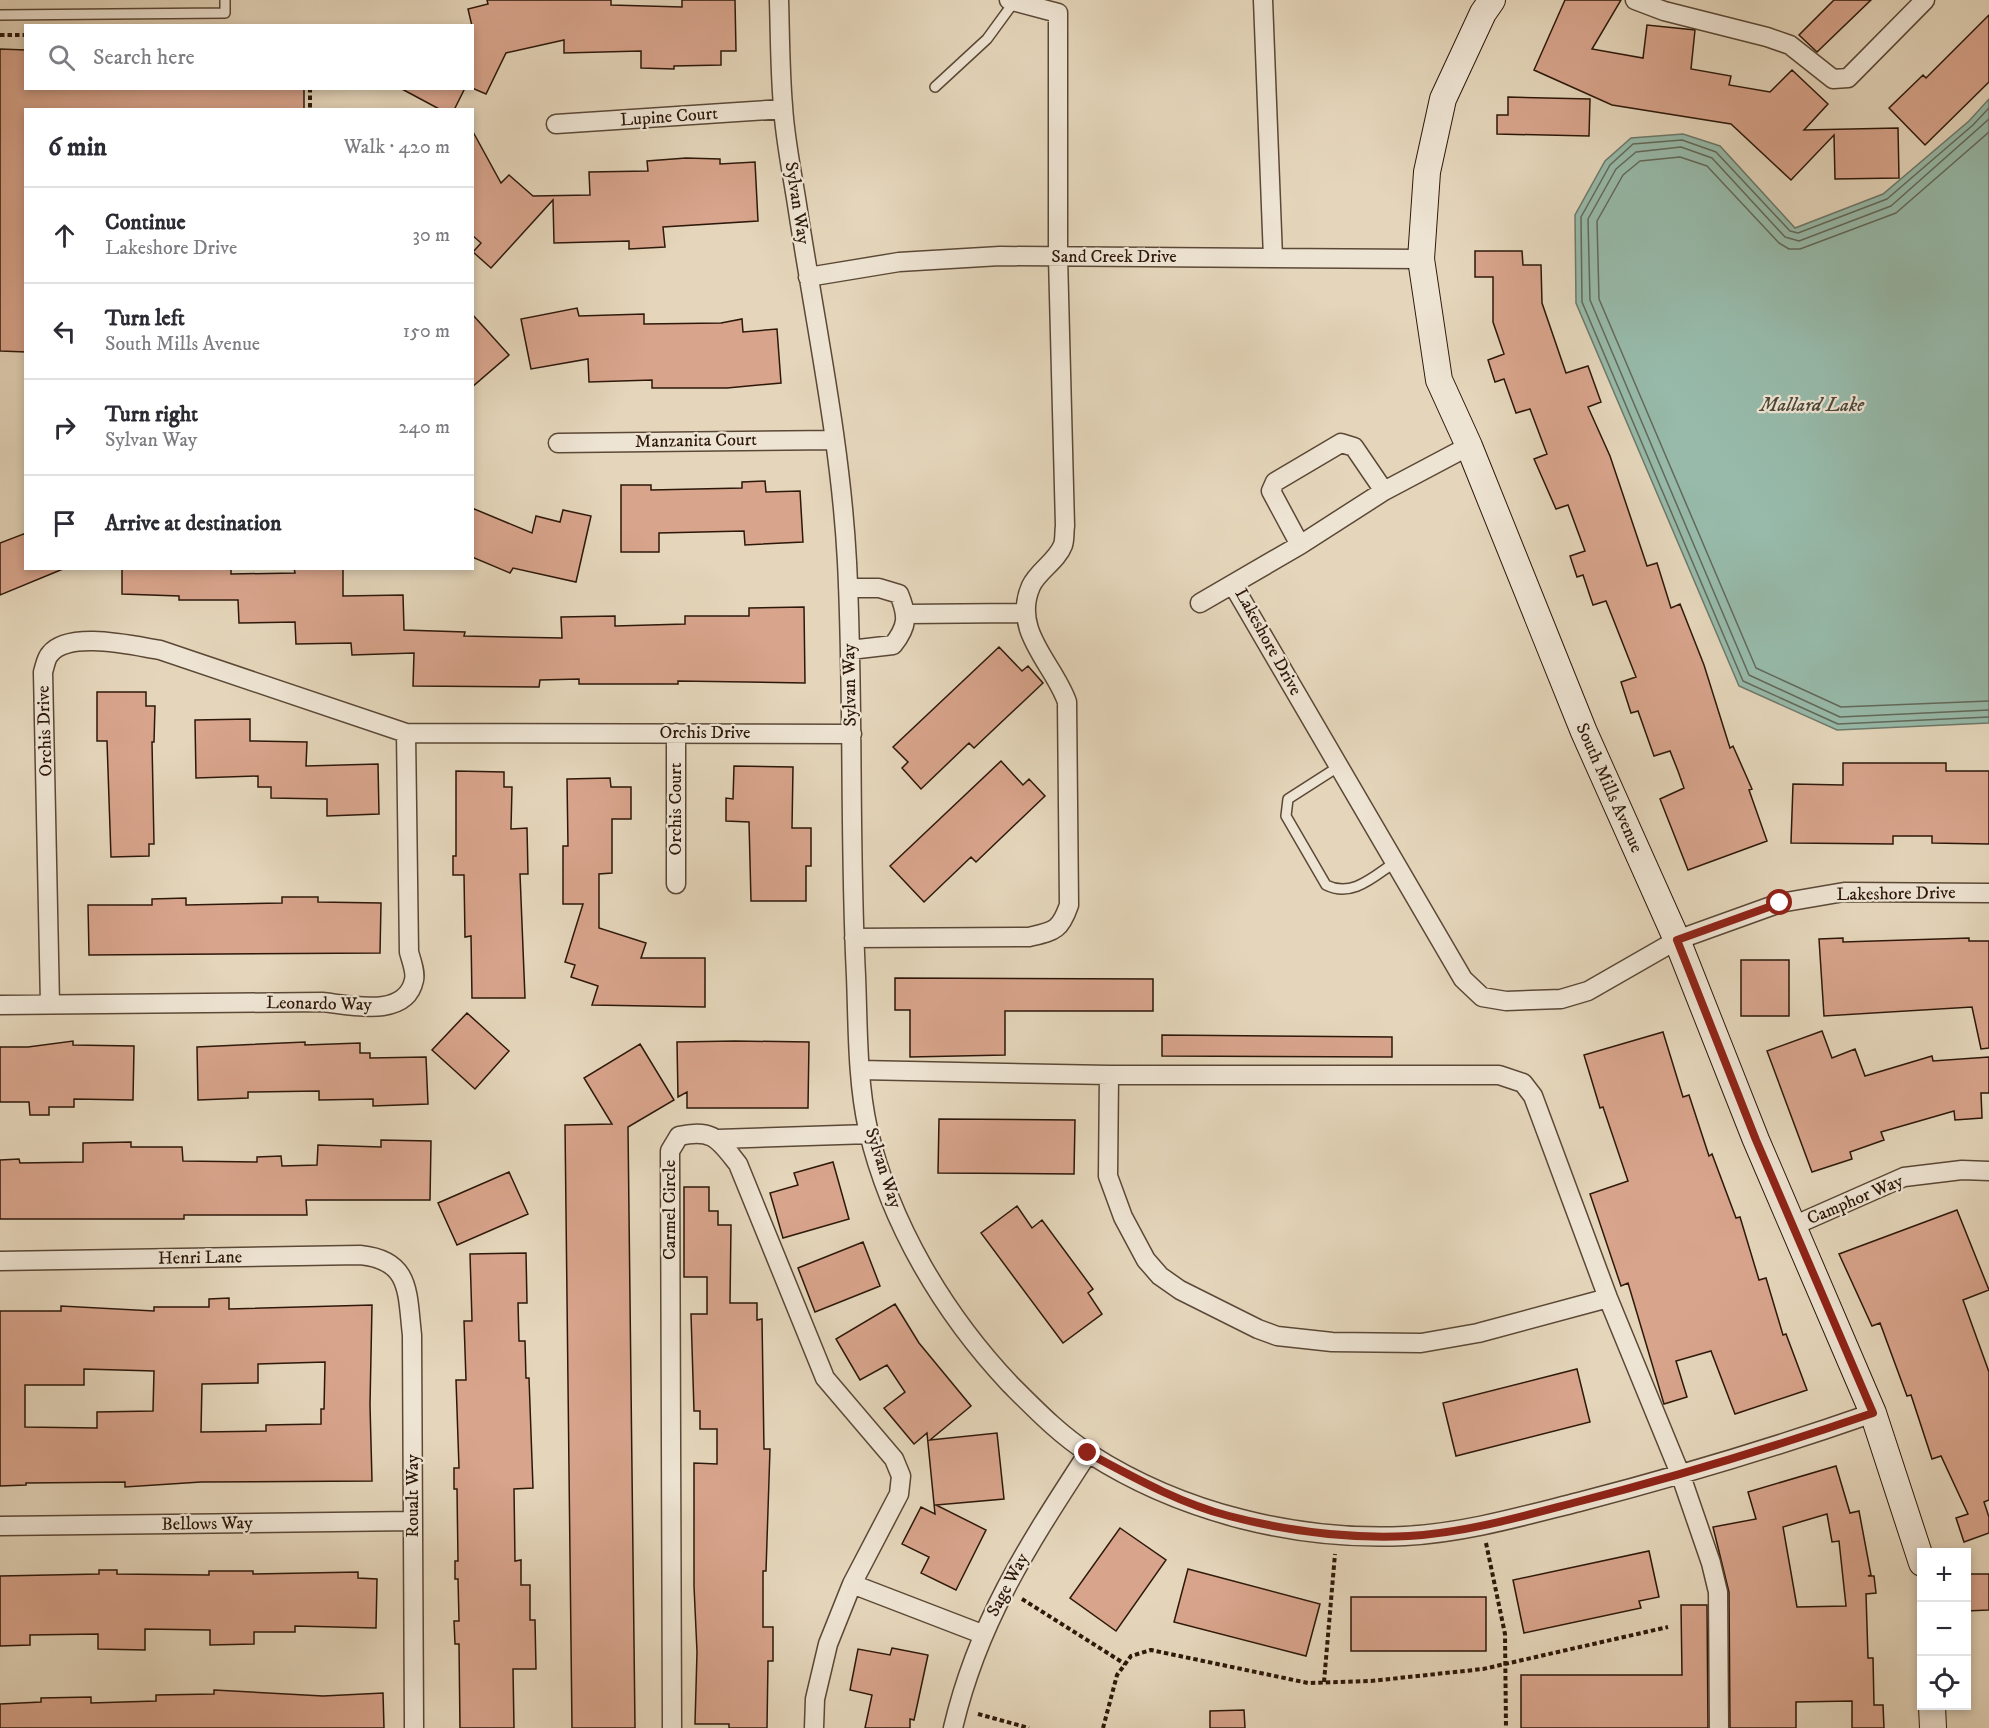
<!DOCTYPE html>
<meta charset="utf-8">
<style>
:root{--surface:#fff;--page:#f2f2f3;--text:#2b2b33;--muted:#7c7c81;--line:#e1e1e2}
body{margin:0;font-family:"IM FELL DW Pica",serif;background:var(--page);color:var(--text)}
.controls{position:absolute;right:18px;bottom:18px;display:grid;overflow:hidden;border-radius:0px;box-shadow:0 3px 9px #0003}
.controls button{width:54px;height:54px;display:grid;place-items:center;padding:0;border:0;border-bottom:2px solid var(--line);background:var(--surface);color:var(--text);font:30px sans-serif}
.stop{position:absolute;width:18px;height:18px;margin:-14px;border:4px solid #8f2418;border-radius:50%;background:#fff}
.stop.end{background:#8f2418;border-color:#fff;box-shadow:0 2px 6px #0008}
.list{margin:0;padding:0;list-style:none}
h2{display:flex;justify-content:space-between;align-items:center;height:78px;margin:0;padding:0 24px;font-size:26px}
h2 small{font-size:20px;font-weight:400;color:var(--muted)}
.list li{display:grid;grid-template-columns:39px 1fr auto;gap:18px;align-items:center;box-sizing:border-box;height:96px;padding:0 24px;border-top:2px solid var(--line)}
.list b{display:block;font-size:22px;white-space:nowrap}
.list p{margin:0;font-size:20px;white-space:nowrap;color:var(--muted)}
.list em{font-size:20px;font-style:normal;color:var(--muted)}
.icon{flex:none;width:33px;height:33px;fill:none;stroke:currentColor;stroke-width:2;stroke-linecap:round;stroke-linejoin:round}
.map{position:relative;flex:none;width:1989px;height:1728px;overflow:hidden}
.search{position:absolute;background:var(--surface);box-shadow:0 3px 9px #0003;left:24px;top:24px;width:450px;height:66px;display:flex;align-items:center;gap:15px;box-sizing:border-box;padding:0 21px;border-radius:0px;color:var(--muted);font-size:22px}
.panel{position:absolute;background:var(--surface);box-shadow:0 3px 9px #0003;left:24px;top:108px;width:450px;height:462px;border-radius:0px}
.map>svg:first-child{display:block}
</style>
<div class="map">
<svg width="1989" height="1728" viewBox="0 0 1989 1728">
<rect width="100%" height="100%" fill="#e5d6bb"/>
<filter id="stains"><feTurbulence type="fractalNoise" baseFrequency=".00333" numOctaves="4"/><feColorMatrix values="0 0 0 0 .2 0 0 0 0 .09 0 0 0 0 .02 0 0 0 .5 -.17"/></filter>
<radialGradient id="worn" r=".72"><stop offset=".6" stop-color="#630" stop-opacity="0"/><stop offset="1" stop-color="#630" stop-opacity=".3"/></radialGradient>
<path fill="#97baaa" stroke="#6d796a" stroke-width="1.5" d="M1989 99V723L1837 730 1739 686 1576 303 1575 215 1605 161 1631 138 1683 134 1720 146 1795 228 1883 194 1969 121Z"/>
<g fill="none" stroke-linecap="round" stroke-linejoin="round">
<path stroke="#62695a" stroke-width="1.5" d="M1989 108 1973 125 1887 199 1798 233 1790 231 1716 152 1682 140 1633 144 1610 165 1581 217 1582 302 1743 681 1838 724 1989 717
M1989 119 1891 206 1799 241 1785 237 1712 158 1681 147 1636 152 1616 169 1588 219 1590 300 1749 675 1840 717 1989 710
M1989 132 1896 213 1800 249H1789L1779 243 1707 166 1680 157 1640 161 1623 175 1597 221 1599 299 1756 668 1841 707 1989 701"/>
</g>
<path fill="#d8a48c" stroke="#2d180a" stroke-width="1.5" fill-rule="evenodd" d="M487 0H611V5L682 7V0H735L736 51H721V65L674 66V69L641 68V51L564 53V40L506 53 486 94 472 88V26L468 9 488 4Z
M1565 0H1621L1592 49 1643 58 1647 25 1695 30 1691 69 1731 76 1729 85 1770 92 1792 70 1828 104 1804 130 1898 128 1899 178 1835 179 1834 135 1791 180 1731 124 1612 105 1534 70Z
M1834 0H1871L1817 52 1799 35Z
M1989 15V82L1925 145 1889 108 1923 75 1926 78Z
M0 49 26 50V88H304V110H26V352L0 351Z
M400 88H465L454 110H441Z
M1508 97 1590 99 1589 136 1497 134V115H1508Z
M472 130 501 183 509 175 533 196 590 195 589 172 648 171 647 161 686 158 720 159V164L755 162 758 221 663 227 665 247 629 249V241L554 243 553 200 491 268 473 252 481 243 472 235Z
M1475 251H1522L1523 265H1541L1542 303 1566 373 1588 366 1601 402 1588 407 1610 456 1647 566 1657 563 1671 608 1680 604 1704 665 1730 748 1733 746 1752 789 1749 790 1767 841 1688 870 1660 799 1684 788 1678 771 1670 751 1654 756 1638 711 1631 713 1621 682 1636 677 1606 601 1593 605 1583 575 1577 577 1570 556 1585 551 1568 505 1556 509 1534 459 1547 454 1530 409 1516 413 1504 379 1495 382 1488 360 1504 354 1493 322V277H1475Z
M577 308 579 316 644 314V324L721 323 742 319 743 332 777 329 781 383 727 388H652V380L589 382 588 359 531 369 521 319Z
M472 314 509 355 472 387Z
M765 481 766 492 800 491 803 542 745 545 744 531 659 533V552H621V485H651V490L742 488V482Z
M472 508 532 533 536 516 560 522 563 510 591 516 576 582 513 568 510 573 472 557Z
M26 533V568L63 569 0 595V543Z
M122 568H231V574L295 573 294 568H343V596L403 595 404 630 465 632 464 636 562 638 561 617 615 616V626L685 624V616H749V608L804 607 805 683 678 681V684H579V679L540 680 539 687 413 686 414 653 352 655 351 643 296 644 295 622 239 623 238 600H179V596L122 594Z
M999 647 1022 671 1028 666 1043 683 974 748 969 743 921 789 902 768 908 762 893 747Z
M97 692H146V706H155L154 742H152L154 844H149V856L111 857 107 741H97Z
M250 719V741L307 742 306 766 378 764 379 814 327 816V799L271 798V787H258V776L196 778 195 720Z
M1001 761 1023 785 1029 779 1045 796 976 862 971 857 924 902 890 866Z
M1843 763H1946V771H1989V844L1932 843V836H1893V844L1791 843 1793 784 1843 785Z
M734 766 793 767 792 828H811V866H806V901H751L749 822 726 821V798L733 799Z
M456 771 504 772V787H512L511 829 527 828 528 874H520L525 998H472L471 936 465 937 464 875H453V856H456Z
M610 778 611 787H631V819H612V873L599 874V928L646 943 641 958H705V1007L592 1005 598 986 571 977 575 965 565 962 583 904H563V846H568L567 779Z
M282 897H318V902L381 903 380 953 89 955 88 905H152V899L186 898V905L282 903Z
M1843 938V942L1969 938V941H1989V1048L1981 1049 1972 1007 1824 1016 1819 939Z
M1741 960H1789V1016H1741Z
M895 978 1153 979V1011H1005V1055L910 1057V1010H895Z
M467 1013 509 1051 475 1089 432 1050Z
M1822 1031 1832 1058 1855 1049 1865 1076 1932 1056 1933 1061 1989 1057V1093H1981L1982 1118 1955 1120 1954 1111 1881 1132 1884 1140 1850 1152 1852 1159 1812 1172 1767 1051Z
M1663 1032 1683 1097 1689 1095 1709 1156 1712 1154 1736 1218 1740 1217 1759 1280 1766 1278 1783 1335 1786 1334 1807 1390 1735 1414 1711 1351 1676 1361 1687 1397 1664 1404 1628 1283 1621 1286 1590 1194 1628 1181 1603 1107 1600 1108 1584 1055Z
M1162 1035 1392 1037V1057L1162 1056Z
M73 1041V1045L134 1046 133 1100 74 1099V1107H49V1115H30L29 1102H0V1047H28Z
M735 1041 809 1042 808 1108H687V1092L678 1097 677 1042Z
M305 1042V1045L360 1043V1053H370V1058L426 1057 428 1104 373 1106V1099L319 1100V1091L248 1092V1098L198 1100 197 1047Z
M640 1044 674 1100 628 1127 635 1728H572L565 1125 612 1124 584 1078Z
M939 1119 1075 1120 1074 1174 938 1173Z
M381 1140 431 1141 430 1200H306L307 1215H184V1219H0V1160L19 1159 20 1163 83 1162V1143L131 1142V1147H182L183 1161 257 1162V1157L281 1156 282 1166 317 1165 318 1145 381 1147Z
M833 1162 849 1219 783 1238 770 1193 798 1185 794 1173Z
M509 1172 528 1214 457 1245 438 1203Z
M684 1187H709V1211H718V1225H731L730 1303H757V1320L762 1319 764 1449H770L766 1571H763V1627H773V1661H768L767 1728H729V1724H695L697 1652 694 1586V1463L717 1464V1429H700V1411H694L691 1314H707V1277H684Z
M1017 1206 1032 1228 1042 1220 1093 1289 1088 1293 1102 1314 1063 1343 981 1233Z
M1957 1210 1989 1290 1963 1300 1989 1372V1500L1984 1502 1989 1517V1533L1964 1542 1956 1518 1968 1514 1941 1456 1932 1459 1911 1395 1907 1396 1880 1323 1872 1326 1839 1254Z
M863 1242 880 1286 815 1312 798 1268Z
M526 1253 527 1303H518L519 1341H525L526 1378H529L533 1488 514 1489 515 1561 521 1560V1585H530V1620H535L536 1669H513L514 1728H460L459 1644H455L454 1621H459L458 1579H455V1561H458L457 1489H454V1468H459L456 1380H466L464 1321H472L470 1254Z
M229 1298V1309L372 1305 370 1405 372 1481 201 1482 125 1487V1482L26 1483V1485L0 1486V1311H61V1306L154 1311V1307H209V1299ZM325 1362 324 1409H321V1424L266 1425V1431L201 1432 202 1384 258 1383V1364ZM84 1369 154 1371 153 1411 97 1412V1428L25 1427V1385H84Z
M895 1304 919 1343 971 1406 930 1440 997 1433 1004 1499 936 1505 986 1530 956 1590 921 1573 929 1557 902 1544 921 1507 935 1514 927 1433 914 1444 884 1408 905 1392 887 1365 860 1380 836 1339Z
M1577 1369 1590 1422 1456 1456 1443 1403Z
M1836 1466 1850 1513 1859 1511 1871 1575 1868 1576H1874L1876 1593 1866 1594 1868 1658H1873L1874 1705H1883L1884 1728H1852V1701L1796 1702V1728H1730L1729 1592 1713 1527 1756 1519 1748 1492ZM1827 1514 1832 1542 1839 1541 1846 1606 1797 1607 1783 1527Z
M1120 1528 1166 1560 1116 1631 1070 1598Z
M1649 1551 1659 1597 1639 1601 1641 1608 1524 1633 1513 1580Z
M1188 1569 1320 1604 1306 1656 1174 1622Z
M99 1570H117V1574L209 1575V1571H253V1574L358 1572V1578L377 1579 376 1628 295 1626V1632H254V1644L210 1645V1630L145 1629V1650L98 1649V1634L30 1635V1645L0 1646V1576L99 1574Z
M1966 1574H1989V1610L1966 1611Z
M1351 1597H1486V1651H1351Z
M1681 1605H1707L1708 1728H1521V1675H1682Z
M892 1648 928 1655 914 1720 910 1719V1728H865L872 1695 850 1690 858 1649 890 1655Z
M214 1690 323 1696 383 1693 384 1728H0V1704L41 1702V1698L91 1697V1703L156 1701V1695L214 1694Z
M1244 1710 1245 1728H1210V1711Z"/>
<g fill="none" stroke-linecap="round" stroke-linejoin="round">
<defs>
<path id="lane" d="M0 15 225 13V0
M935 87 987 39 1014 2
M1338 767 1288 799 1286 816 1326 885C1352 898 1373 877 1394 863"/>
<path id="street" d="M779 0C780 35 780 71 783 106 785 141 793 177 798 211 816 328 841 445 847 562 854 700 849 838 856 976 858 1026 857 1080 868 1129 890 1224 944 1314 1010 1384 1035 1409 1060 1435 1090 1454 1182 1513 1297 1541 1405 1536 1464 1533 1523 1516 1579 1502 1679 1476 1776 1447 1873 1413
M1263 0 1273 258
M1635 0 1664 11 1767 37 1790 45 1833 79 1848 78 1925 0
M556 124 783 109
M808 277 899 262 1000 256 1421 259
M558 443 834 440
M1300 545 1271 491 1275 482 1341 443 1354 447 1384 491
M1233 585 1463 979 1482 997 1506 1001 1561 999 1588 991 1677 940 1780 903 1844 892 1989 893
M848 588H879L899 594C908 616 908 626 893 645L850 650
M1200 603 1300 545 1384 491 1469 446
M907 614 1026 613
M676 733V884
M854 938 1029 937C1054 931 1060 931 1069 905L1067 702C1054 664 1011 631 1031 586 1038 571 1057 561 1063 545 1065 539 1064 532 1065 526L1058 257V13L1009 0
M50 1004 43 672C45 666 46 658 50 654 69 630 134 646 160 650L406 733 852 734
M0 1005 322 1002C350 1005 406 1019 414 980 416 972 411 960 409 952L406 733
M860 1070 1109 1075H1499L1523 1083 1533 1096 1608 1298 1681 1476 1711 1563 1718 1592 1719 1728
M1109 1075 1108 1176 1123 1217 1146 1260 1160 1276 1180 1290 1258 1329 1277 1336 1332 1342 1421 1343 1478 1333 1608 1298
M718 1139 870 1134
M1793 1226 1904 1177 1962 1170 1989 1171
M0 1261 360 1255C411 1260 407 1292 412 1335L414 1728
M0 1526 413 1521
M852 1584 982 1634
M672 1728 670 1151 679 1136C713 1128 719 1140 738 1164L825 1378 894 1459 901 1476 899 1494 852 1584 828 1644 815 1699 814 1728
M953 1728C978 1621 1029 1544 1088 1453"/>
<path id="secondary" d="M1492 0 1483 13 1443 99 1427 172 1421 259 1439 380 1469 446 1584 732 1677 940 1756 1140 1873 1413 1922 1563
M1932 1706 1933 1728"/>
</defs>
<use href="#lane" stroke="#5b4836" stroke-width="12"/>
<use href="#street" stroke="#5b4836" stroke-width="21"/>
<use href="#secondary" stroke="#2d180a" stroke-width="28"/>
<path stroke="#2d180a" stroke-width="4" stroke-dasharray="4.5 3" stroke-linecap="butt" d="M0 35H26
M310 88V110
M1486 1543 1505 1634 1506 1728
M1022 1599 1125 1664
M1324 1682 1335 1554
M978 1714 1029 1728
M1103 1728 1117 1675 1131 1656 1151 1650 1308 1683 1371 1681 1483 1669 1668 1627"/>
<use href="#lane" stroke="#eee4d3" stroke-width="9"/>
<use href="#street" stroke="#eee4d3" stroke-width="18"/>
<use href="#secondary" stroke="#eee4d3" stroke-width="26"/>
</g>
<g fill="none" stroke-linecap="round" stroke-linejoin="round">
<path stroke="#8f2418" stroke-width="8" d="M1088 1453C1133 1477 1179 1503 1229 1516 1287 1531 1348 1539 1409 1536 1464 1533 1520 1517 1573 1503 1675 1477 1774 1447 1873 1413L1756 1140 1677 940 1780 903"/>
</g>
<g text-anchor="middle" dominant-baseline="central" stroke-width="4.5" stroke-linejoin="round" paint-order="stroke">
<g font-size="18" fill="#2d180a" stroke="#eee4d3">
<text transform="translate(669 117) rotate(-4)">Lupine Court</text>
<text transform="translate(797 203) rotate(81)">Sylvan Way</text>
<text x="1114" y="257">Sand Creek Drive</text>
<text transform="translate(696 441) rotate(-1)">Manzanita Court</text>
<text transform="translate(1268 642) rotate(61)">Lakeshore Drive</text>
<text transform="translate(850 685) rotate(-91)">Sylvan Way</text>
<text transform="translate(45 731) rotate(-92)">Orchis Drive</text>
<text x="705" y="733">Orchis Drive</text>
<text transform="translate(1609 788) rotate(66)">South Mills Avenue</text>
<text transform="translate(676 809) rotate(-90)">Orchis Court</text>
<text transform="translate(1896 894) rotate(-1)">Lakeshore Drive</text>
<text transform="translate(319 1004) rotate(1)">Leonardo Way</text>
<text transform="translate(883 1168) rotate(72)">Sylvan Way</text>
<text transform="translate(1855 1200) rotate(-23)">Camphor Way</text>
<text transform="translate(670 1210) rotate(-90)">Carmel Circle</text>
<text transform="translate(200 1258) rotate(-1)">Henri Lane</text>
<text transform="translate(413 1496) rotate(-90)">Roualt Way</text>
<text transform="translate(207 1524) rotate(-1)">Bellows Way</text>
<text transform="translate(1008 1585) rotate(-62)">Sage Way</text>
</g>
<g font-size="20" font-style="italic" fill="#4d493a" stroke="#eee4d3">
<text x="1812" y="405">Mallard Lake</text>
</g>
</g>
<rect width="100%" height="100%" filter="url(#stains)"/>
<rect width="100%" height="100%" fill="url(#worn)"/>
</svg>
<div class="controls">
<button>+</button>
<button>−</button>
<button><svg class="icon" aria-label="locate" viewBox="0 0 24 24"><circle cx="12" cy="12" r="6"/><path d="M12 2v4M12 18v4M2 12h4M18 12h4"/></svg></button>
</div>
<div class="stop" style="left:1780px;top:903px"></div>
<div class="stop end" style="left:1088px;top:1453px"></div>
<div class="search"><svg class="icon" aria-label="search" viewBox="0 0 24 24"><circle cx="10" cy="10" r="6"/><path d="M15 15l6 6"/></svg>Search here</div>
<section class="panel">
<h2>6 min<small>Walk · 420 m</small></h2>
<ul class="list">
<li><svg class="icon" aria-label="ahead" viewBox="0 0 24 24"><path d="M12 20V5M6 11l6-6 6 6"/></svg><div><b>Continue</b><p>Lakeshore Drive</p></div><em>30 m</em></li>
<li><svg class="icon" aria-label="left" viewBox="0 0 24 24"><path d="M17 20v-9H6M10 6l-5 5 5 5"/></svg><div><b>Turn left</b><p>South Mills Avenue</p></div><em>150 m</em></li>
<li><svg class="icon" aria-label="right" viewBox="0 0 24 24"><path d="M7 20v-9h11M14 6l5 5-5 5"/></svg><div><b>Turn right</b><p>Sylvan Way</p></div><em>240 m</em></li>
<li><svg class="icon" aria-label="arrive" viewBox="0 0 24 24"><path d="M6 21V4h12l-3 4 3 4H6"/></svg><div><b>Arrive at destination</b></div></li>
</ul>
</section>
</div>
